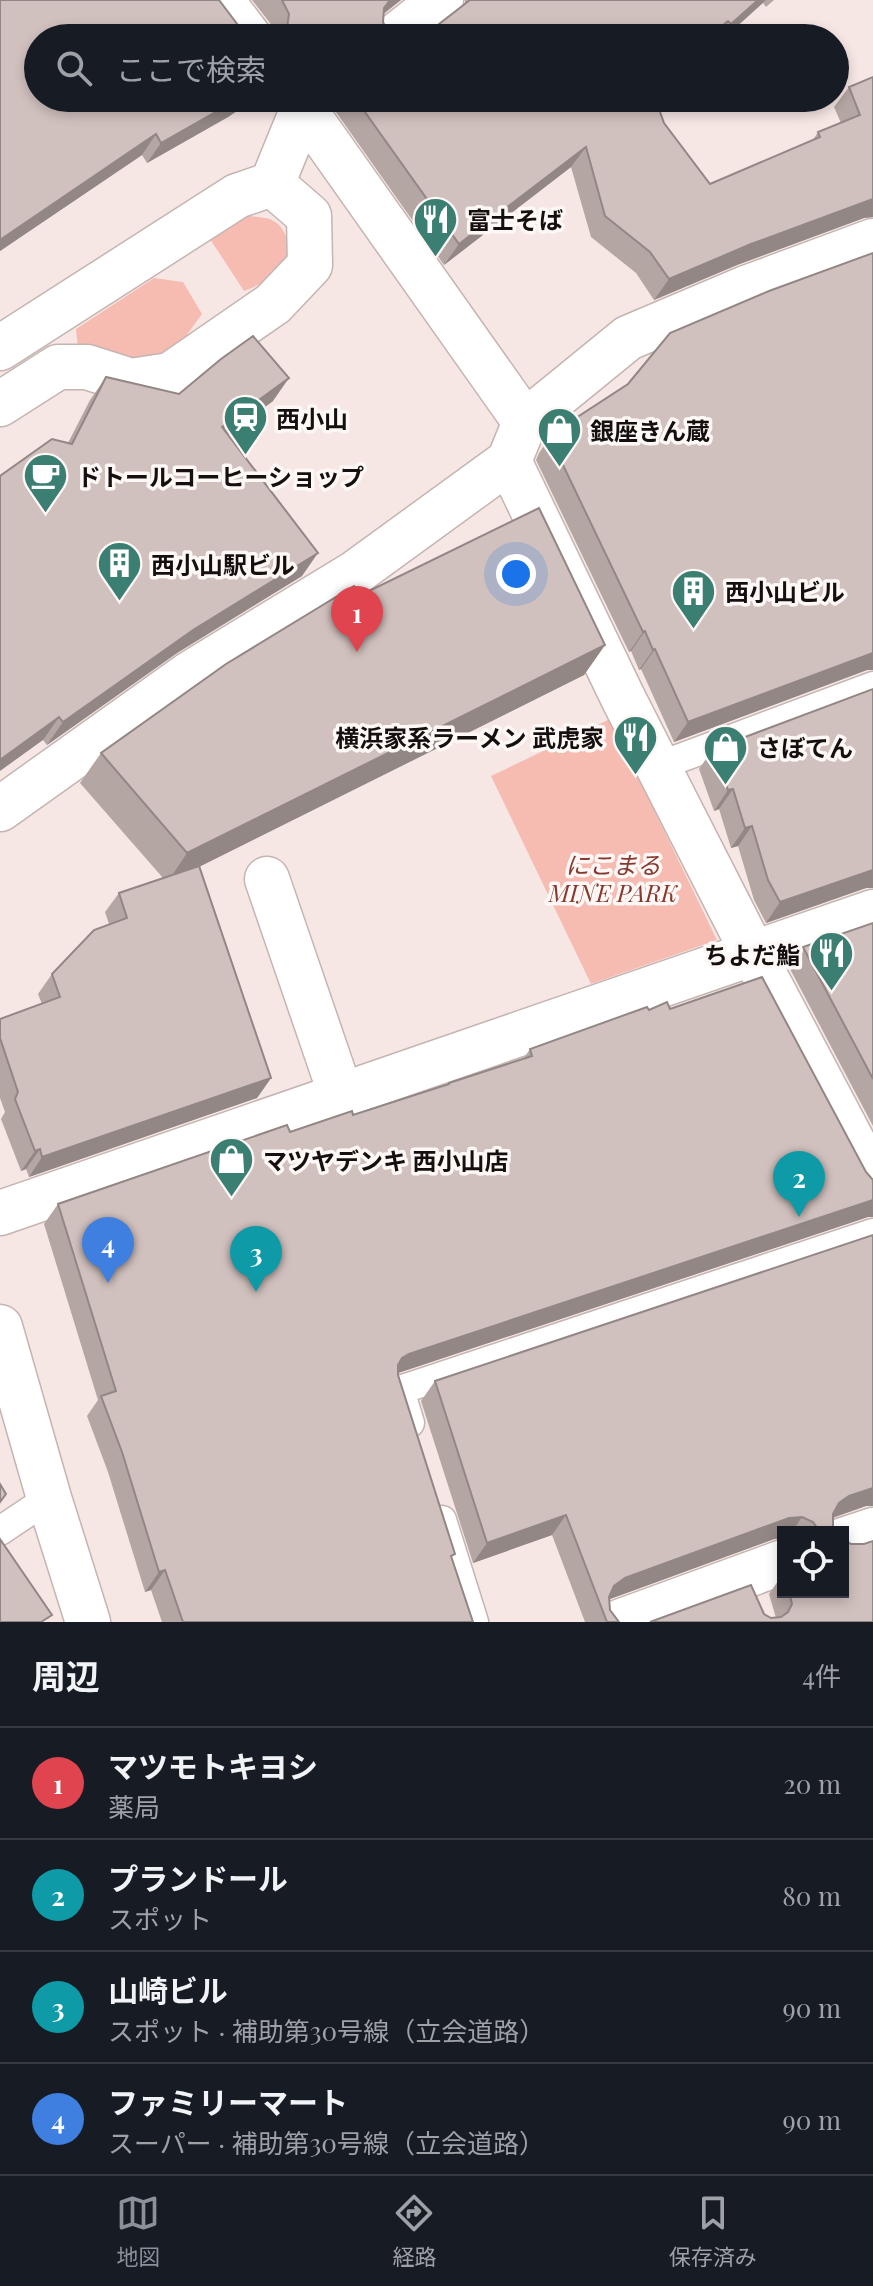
<!DOCTYPE html>
<html lang="ja">
<meta charset="utf-8">
<style>
:root{--surface:#171b24;--page:#20242c;--text:#f1f3f6;--muted:#9ea1a6;--line:#363941;--accent:#8c9099}
body{margin:0;font-family:"Playfair Display","Noto Sans JP",serif;background:var(--page);color:var(--text)}
.controls{position:absolute;right:24px;bottom:24px;display:grid;overflow:hidden;border-radius:0px;box-shadow:0 4px 12px #0003}
.controls button{width:72px;height:72px;display:grid;place-items:center;padding:0;border:0;border-bottom:2px solid var(--line);background:var(--surface);color:var(--text);font:40px sans-serif}
.you{position:absolute;left:516px;top:574px;width:28px;height:28px;margin:-20px;border:6px solid #fff;border-radius:50%;background:#1a73e8;box-shadow:0 0 0 12px #1a73e833}
.badge{display:grid;place-items:center;width:52px;height:52px;border-radius:50%;background:var(--accent);color:#fff;font-size:26px;font-weight:700}
.pin{position:absolute;translate:-50% -66px;filter:drop-shadow(0 2px 4px #0008)}
.pin::after{content:'';position:absolute;top:42px;width:28px;height:24px;background:inherit;clip-path:polygon(0 0,100% 0,50% 100%)}
.list{margin:0;padding:0;list-style:none}
h2{display:flex;justify-content:space-between;align-items:center;height:104px;margin:0;padding:0 32px;font-size:34px}
h2 small{font-size:26px;font-weight:400;color:var(--muted)}
.list li{display:grid;grid-template-columns:52px 1fr auto;gap:24px;align-items:center;box-sizing:border-box;height:112px;padding:0 32px;border-top:2px solid var(--line)}
.list b{display:block;font-size:30px;white-space:nowrap}
.list p{margin:0;font-size:26px;white-space:nowrap;color:var(--muted)}
.list em{font-size:26px;font-style:normal;color:var(--muted)}
.icon{flex:none;width:44px;height:44px;fill:none;stroke:currentColor;stroke-width:2;stroke-linecap:round;stroke-linejoin:round}
.map{position:relative;flex:none;width:873px;height:1622px;overflow:hidden}
.search{position:absolute;background:var(--surface);box-shadow:0 4px 12px #0003;left:24px;right:24px;top:24px;height:88px;display:flex;align-items:center;gap:20px;box-sizing:border-box;padding:0 28px;border-radius:44px;color:var(--muted);font-size:30px}
.sheet{height:552px;background:var(--surface)}
nav{display:flex;justify-content:space-around;align-items:center;box-sizing:border-box;height:112px;border-top:2px solid var(--line);background:var(--surface);font-size:22px;color:var(--muted)}
nav a{display:grid;justify-items:center;gap:4px}
nav .on{color:var(--accent)}
.map>svg:first-child{display:block}
</style>
<div class="map">
<svg width="873" height="1622" viewBox="0 0 873 1622">
<rect width="100%" height="100%" fill="#f7e7e4"/>
<path fill="#f6bcb2" d="M247 216C277 218 281 221 291 249 279 278 272 279 244 291L210 239Z
M154 278 183 282 202 314 186 336 161 358 122 362 78 349 76 329Z
M610 719 717 940 591 984 491 776Z"/>
<g fill="none" stroke-linecap="round" stroke-linejoin="round">
<defs>
<path id="lane" d="M659 766 873 686
M410 1423 400 1390 873 1233
M442 1520 474 1622
M0 1531 49 1498"/>
<path id="street" d="M221 0 250 38
M393 38 441 0
M296 98 525 422
M272 184 303 108 316 98
M0 348 237 196 272 184 309 216 310 265 273 304 170 375 131 381 87 367H58L0 404
M509 461 623 698 753 953 873 1180
M0 809 191 673 355 573 509 461 525 422 628 338 746 288 873 241
M267 879 341 1095
M0 1213 873 912
M843 1540 873 1530
M619 1622 783 1562"/>
<path id="secondary" d="M0 1327 49 1498 88 1622"/>
</defs>
<use href="#lane" stroke="#c4b5b2" stroke-width="31"/>
<use href="#street" stroke="#c4b5b2" stroke-width="47"/>
<use href="#secondary" stroke="#c4b5b2" stroke-width="47"/>
<use href="#lane" stroke="#fff" stroke-width="28"/>
<use href="#street" stroke="#fff" stroke-width="44"/>
<use href="#secondary" stroke="#fff" stroke-width="44"/>
</g>
<path fill="#b4a6a3" d="M0 0 38 98H256L228 117 147 163 142 155 0 251Z
M252 0H401L384 14 383 22 388 34 394 38H274L275 34 270 23Z
M465 0H774L766 7 763 3 724 38H421L465 4Z
M873 77V217L864 218 737 265 654 300 636 273 591 237 571 167 444 265 336 112 339 107 340 98H655L664 123 710 184 813 140 818 132 841 123 834 107 849 87Z
M873 253V670H867L674 742 641 669 639 670 631 651 629 652 536 460 539 453 553 433Z
M106 377 179 394 273 401 228 435 302 576 177 653 47 745 43 740 68 443 90 400Z
M361 595 605 645 584 675 200 866 271 1078 257 1098 29 1177 26 1169 21 1171 1 1119 5 1112 0 1098V1019L42 1004 38 994 52 974 109 924 105 912 119 893 163 878 80 783 101 753Z
M873 689V888H866L766 923 754 900 738 846 731 848 719 809 714 811 699 769 713 749Z
M873 923V1126L789 967 803 947Z
M670 1009 866 1172 873 1180V1217H868L398 1373 452 1559 473 1622H162L151 1590 145 1592 108 1472 87 1416 98 1400 44 1224 58 1204 290 1132 353 1115 447 1085 449 1083 524 1058 530 1049 649 1010Z
M435 1381 866 1506 833 1518V1527L836 1532H783L774 1539 610 1599 609 1600 610 1610 619 1622H585L552 1535 473 1563 421 1401Z
M851 1544H864L873 1622H650L764 1614 771 1618H776L769 1594 783 1574V1592H843Z"/>
<path fill="#928785" d="M390 0H401L377 18Z
M758 0H766L724 38H721L731 24Z
M728 21 716 38H707Z
M240 98H256L228 117 147 163 161 143Z
M156 134 142 155 0 251V240Z
M586 147 571 167 444 265 459 244Z
M873 199V217L864 218 737 265 654 300 669 279 751 244Z
M289 378 273 401 206 450 222 427Z
M318 553 302 576 177 653 47 745 63 722 193 630Z
M645 631 631 651 629 652 643 632Z
M605 645 584 675 167 883 187 853Z
M655 649 641 669 639 670 653 650Z
M873 653V670H867L674 742 688 722Z
M59 717 43 740 0 771V760Z
M733 789 719 809 714 811 728 790Z
M752 826 738 846 731 848 745 828Z
M873 870V888H866L766 923 780 902Z
M271 1078 257 1098 29 1177 42 1157Z
M40 1149 26 1169 21 1171 35 1151Z
M873 1200V1217H868L395 1374 388 1378 402 1358 409 1354Z
M873 1488V1506H866L834 1517 825 1523 839 1503 849 1496Z
M566 1515 552 1535 473 1563 487 1543Z
M802 1517 792 1532H783V1538L774 1539 610 1599 599 1607 614 1586 625 1578 789 1518Z
M165 1570 151 1590 145 1592 159 1572Z"/>
<path fill="#d1c1be" stroke="#928785" stroke-width="2" d="M0 0H219L244 33 251 38H38V98H240L161 143 156 134 0 240Z
M282 0H390L384 8 383 22 388 34 394 38H278L287 28 289 14Z
M470 0H758L731 24 728 21 707 38H421Z
M873 77V199L751 244 669 279 650 252 605 216 586 147 459 244 355 98H655L664 123 710 184 820 137 818 132 860 115 849 87Z
M873 253V653L688 722 655 649 653 650 645 631 643 632 551 440 553 433 628 384 670 333 769 291Z
M253 336 289 378 222 427 318 553 193 630 63 722 59 717 0 760V476L52 439 72 444 106 377 179 394 221 359Z
M539 508 605 645 187 853 101 753 226 664 354 586 361 595Z
M873 689V870L780 902 768 880 752 826 745 828 733 789 728 790 713 749Z
M199 866 271 1078 42 1157 40 1149 35 1151 15 1099 18 1092 0 1038V1019L60 997 52 974 94 930 127 918 119 893Z
M873 923V1079L803 947Z
M762 977 866 1172 873 1180V1200L409 1354 402 1358 398 1365V1375L455 1554 451 1556 473 1622H183L165 1570 159 1572 122 1452 101 1396 116 1391 58 1204 287 1125 290 1132 352 1111 353 1115 449 1084V1083L532 1056 530 1049 647 1007 649 1010 667 1002 670 1009Z
M873 1235V1488L849 1496 839 1503 833 1514V1527L836 1532H820L813 1522 802 1517 789 1518 625 1578 614 1586 609 1597 610 1610 619 1622H607L566 1515 487 1543 435 1381Z
M0 1484 6 1494 0 1502Z
M0 1539 52 1615 41 1622H0Z
M843 1539 851 1544H864L873 1541V1622H650L751 1585 764 1614 771 1618 781 1617 788 1612 792 1604 789 1592H843Z"/>
<defs>
<symbol id="restaurant-pin" viewBox="-11 -11 22 30"><path d="M0 17L-7.5 6A9.5 9.5 0 1 1 7.5 6Z" fill="#3b7f72" stroke="#fdf7f5"/><path d="M-5-6h1v4h1v-4h1v4h1v-4h1v5L-1.5 .5V6h-2V.5L-5-1ZM5-6V6H3V1.5H1.5Q1.5-4 5-6Z" fill="#fff"/></symbol>
<symbol id="station-pin" viewBox="-11 -11 22 30"><path d="M0 17L-7.5 6A9.5 9.5 0 1 1 7.5 6Z" fill="#3b7f72" stroke="#fdf7f5"/><path d="M-3-6H3Q5-6 5-4V2Q5 4 3 4L4.5 6H3L1.5 4h-3L-3 6H-4.5L-3 4Q-5 4-5 2V-4Q-5-6-3-6ZM-3.5-4v3h7v-3ZM-3.5 1v1.5H-2V1ZM2 1v1.5H3.5V1Z" fill="#fff"/></symbol>
<symbol id="shop-pin" viewBox="-11 -11 22 30"><path d="M0 17L-7.5 6A9.5 9.5 0 1 1 7.5 6Z" fill="#3b7f72" stroke="#fdf7f5"/><path d="M-5-2.5h2.3a2.7 3.5 0 0 1 5.4 0H5L5.5 6h-11ZM-1.5-2.5h3a1.5 2.3 0 0 0-3 0Z" fill="#fff"/></symbol>
<symbol id="cafe-pin" viewBox="-11 -11 22 30"><path d="M0 17L-7.5 6A9.5 9.5 0 1 1 7.5 6Z" fill="#3b7f72" stroke="#fdf7f5"/><path d="M-5.5-4.5H6V0H3Q3 3.5 0 3.5H-2.5Q-5.5 3.5-5.5 0ZM3-3.2v2h1.7v-2ZM-6 4.5H4V6H-6Z" fill="#fff"/></symbol>
<symbol id="building-pin" viewBox="-11 -11 22 30"><path d="M0 17L-7.5 6A9.5 9.5 0 1 1 7.5 6Z" fill="#3b7f72" stroke="#fdf7f5"/><path d="M-4-6H4V6H1V3H-1V6H-4ZM-2.5-4.3h1.7v1.8h-1.7ZM.8-4.3h1.7v1.8H.8ZM-2.5-1h1.7V.8h-1.7ZM.8-1h1.7V.8H.8Z" fill="#fff"/></symbol>
</defs>
<g fill-rule="evenodd">
<use href="#restaurant-pin" x="410" y="194" width="51" height="69"/>
<use href="#station-pin" x="220" y="392" width="51" height="69"/>
<use href="#shop-pin" x="534" y="404" width="51" height="69"/>
<use href="#cafe-pin" x="20" y="450" width="51" height="69"/>
<use href="#building-pin" x="94" y="538" width="51" height="69"/>
<use href="#building-pin" x="668" y="566" width="51" height="69"/>
<use href="#restaurant-pin" x="610" y="712" width="51" height="69"/>
<use href="#shop-pin" x="700" y="722" width="51" height="69"/>
<use href="#restaurant-pin" x="806" y="928" width="51" height="69"/>
<use href="#shop-pin" x="206" y="1134" width="51" height="69"/>
</g>
<g text-anchor="middle" dominant-baseline="central" stroke-width="7" stroke-linejoin="round" paint-order="stroke">
<g font-size="24" font-weight="bold" fill="#15100f" stroke="#fdf7f5" text-anchor="start">
<text x="467" y="219">富士そば</text>
<text x="276" y="418">西小山</text>
<text x="590" y="430">銀座きん蔵</text>
<text x="77" y="476">ドトールコーヒーショップ</text>
<text x="151" y="564">西小山駅ビル</text>
<text x="725" y="591">西小山ビル</text>
<text x="604" y="737" text-anchor="end">横浜家系ラーメン 武虎家</text>
<text x="757" y="747">さぼてん</text>
<text x="800" y="954" text-anchor="end">ちよだ鮨</text>
<text x="263" y="1160">マツヤデンキ 西小山店</text>
</g>
<g font-size="24" font-style="italic" fill="#87392e" stroke="#fdf7f5">
<text x="613" y="864">にこまる<tspan x="613" dy="28">MINE PARK</tspan></text>
</g>
</g>
</svg>
<div class="controls">
<button><svg class="icon" aria-label="locate" viewBox="0 0 24 24"><circle cx="12" cy="12" r="6"/><path d="M12 2v4M12 18v4M2 12h4M18 12h4"/></svg></button>
</div>
<div class="you"></div>
<div class="pin badge" style="left:357px;top:652px;background:#e0444e">1</div>
<div class="pin badge" style="left:799px;top:1217px;background:#0f9aa8">2</div>
<div class="pin badge" style="left:256px;top:1292px;background:#0f9aa8">3</div>
<div class="pin badge" style="left:108px;top:1283px;background:#3f7fe0">4</div>
<div class="search"><svg class="icon" aria-label="search" viewBox="0 0 24 24"><circle cx="10" cy="10" r="6"/><path d="M15 15l6 6"/></svg>ここで検索</div>
</div>
<section class="sheet">
<h2>周辺<small>4件</small></h2>
<ul class="list">
<li><span class="badge" style="background:#e0444e">1</span><div><b>マツモトキヨシ</b><p>薬局</p></div><em>20 m</em></li>
<li><span class="badge" style="background:#0f9aa8">2</span><div><b>プランドール</b><p>スポット</p></div><em>80 m</em></li>
<li><span class="badge" style="background:#0f9aa8">3</span><div><b>山崎ビル</b><p>スポット · 補助第30号線（立会道路）</p></div><em>90 m</em></li>
<li><span class="badge" style="background:#3f7fe0">4</span><div><b>ファミリーマート</b><p>スーパー · 補助第30号線（立会道路）</p></div><em>90 m</em></li>
</ul>
</section>
<nav>
<a class="on"><svg class="icon" aria-label="map" viewBox="0 0 24 24"><path d="M3 6l6-2 6 2 6-2v14l-6 2-6-2-6 2zM9 4v14M15 6v14"/></svg>地図</a>
<a><svg class="icon" aria-label="directions" viewBox="0 0 24 24"><path d="M12 3l9 9-9 9-9-9zM9 14v-3h6M13 9l2 2-2 2"/></svg>経路</a>
<a><svg class="icon" aria-label="saved" viewBox="0 0 24 24"><path d="M7 4h10v16l-5-4-5 4z"/></svg>保存済み</a>
</nav>
